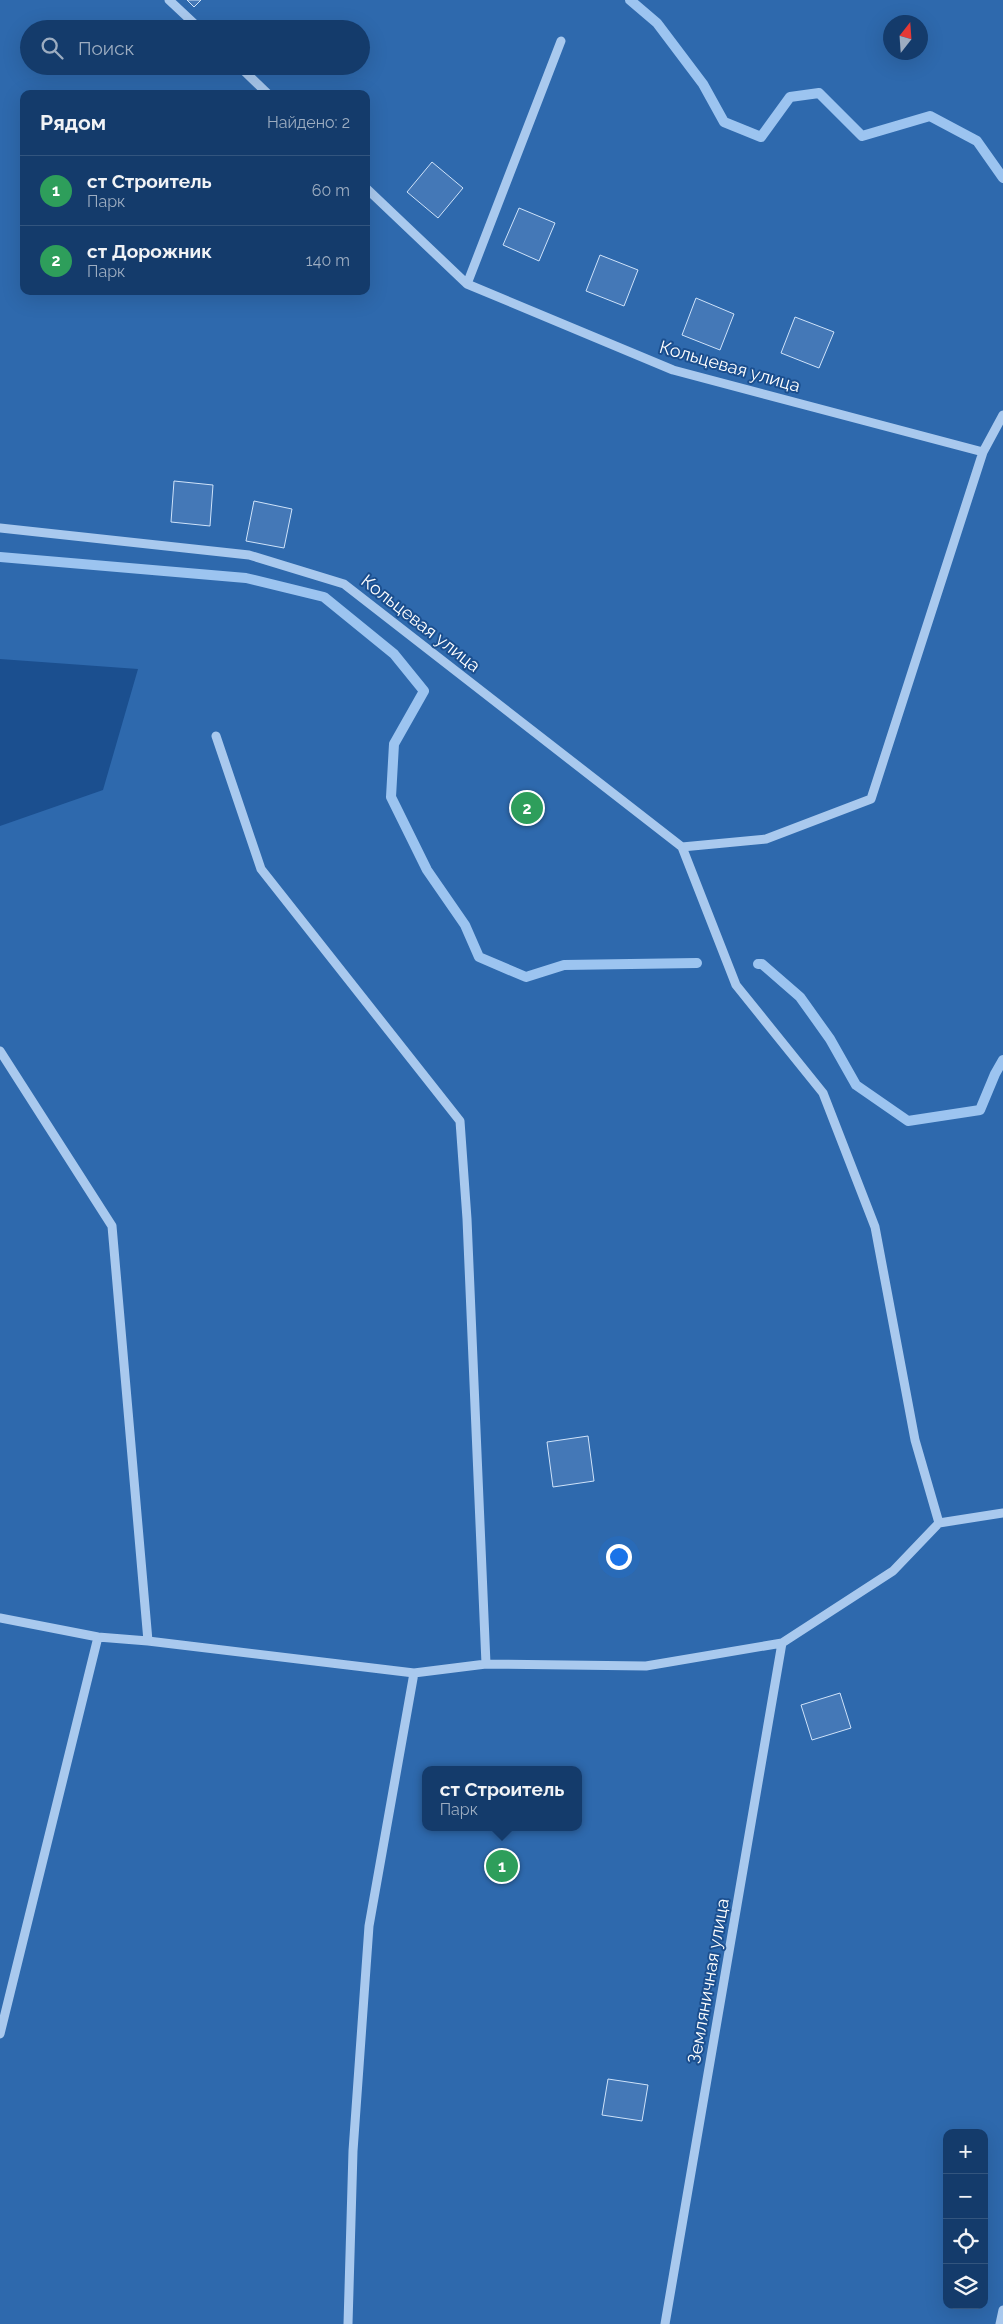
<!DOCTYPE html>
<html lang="ru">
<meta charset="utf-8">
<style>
:root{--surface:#143b6b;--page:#1d4271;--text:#f1f3f6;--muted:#9dadc1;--line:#33557e;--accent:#8bbbb9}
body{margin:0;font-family:Raleway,sans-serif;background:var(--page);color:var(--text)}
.controls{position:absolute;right:15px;bottom:15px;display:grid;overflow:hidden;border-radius:10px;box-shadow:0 5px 20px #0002}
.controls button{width:45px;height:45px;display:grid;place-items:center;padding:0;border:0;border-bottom:1px solid var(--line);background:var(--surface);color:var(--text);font:25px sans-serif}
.compass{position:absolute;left:883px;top:15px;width:45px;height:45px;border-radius:50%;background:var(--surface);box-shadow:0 5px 20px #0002;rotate:17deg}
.you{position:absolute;left:618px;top:1556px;width:18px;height:18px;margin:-12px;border:4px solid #fff;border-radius:50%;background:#1a73e8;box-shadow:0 0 0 8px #1a73e833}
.badge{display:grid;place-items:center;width:32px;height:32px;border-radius:50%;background:var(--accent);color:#fff;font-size:16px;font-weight:700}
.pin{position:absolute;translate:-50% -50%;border:2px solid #fff;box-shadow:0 1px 5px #0006}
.popup{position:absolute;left:422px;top:1766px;width:160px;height:65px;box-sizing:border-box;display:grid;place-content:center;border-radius:10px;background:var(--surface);filter:drop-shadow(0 1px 4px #0005);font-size:16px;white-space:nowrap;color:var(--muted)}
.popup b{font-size:19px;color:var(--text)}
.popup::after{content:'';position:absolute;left:50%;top:100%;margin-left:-10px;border:10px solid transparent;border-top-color:var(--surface)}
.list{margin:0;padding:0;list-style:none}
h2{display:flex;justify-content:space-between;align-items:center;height:65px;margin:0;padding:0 20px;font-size:21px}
h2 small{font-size:16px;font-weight:400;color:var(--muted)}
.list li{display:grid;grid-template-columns:32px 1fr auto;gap:15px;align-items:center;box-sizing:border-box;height:70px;padding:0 20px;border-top:1px solid var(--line)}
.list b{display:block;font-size:19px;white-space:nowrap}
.list p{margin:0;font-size:16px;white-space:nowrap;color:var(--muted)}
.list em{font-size:16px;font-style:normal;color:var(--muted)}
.icon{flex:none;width:28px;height:28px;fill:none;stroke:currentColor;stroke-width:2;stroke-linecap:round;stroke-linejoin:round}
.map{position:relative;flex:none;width:1003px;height:2324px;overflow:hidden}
.search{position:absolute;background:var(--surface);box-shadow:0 5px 20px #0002;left:20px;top:20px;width:350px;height:55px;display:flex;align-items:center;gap:12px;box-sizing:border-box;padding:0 18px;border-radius:28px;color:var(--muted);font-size:19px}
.panel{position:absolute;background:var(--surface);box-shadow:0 5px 20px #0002;left:20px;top:90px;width:350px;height:205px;border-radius:10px}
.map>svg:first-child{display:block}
</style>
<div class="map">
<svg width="1003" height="2324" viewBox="0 0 1003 2324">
<rect width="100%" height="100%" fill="#1b4f8f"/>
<path fill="#2e69ad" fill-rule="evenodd" d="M0 0H1003V2324H0V826L103 790 138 669 0 659ZM890 22H920V52H890ZM29 29H361V66H29ZM24 94H366V291H24ZM426 1770H578V1827H426ZM947 2133H984V2305H947Z"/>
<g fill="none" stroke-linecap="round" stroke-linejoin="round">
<path stroke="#9cc4f0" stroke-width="10" d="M630 0 657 23 703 84 724 122 761 137 790 97 819 93 862 136 930 116 977 141 1003 178
M0 557 246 578 324 597 394 654 424 691 394 744 391 797 427 870 465 925 479 957 526 977 564 965 697 963
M758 964H762L800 997 830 1039 856 1085 908 1121 980 1110 995 1074 1003 1060"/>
</g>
<path fill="#4478b7" stroke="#cfe3fa" d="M187 0H201L194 7Z
M432 162 463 188 438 218 407 192Z
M519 208 555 223 539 261 503 245Z
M600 255 638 270 624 306 586 291Z
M696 298 734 314 720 350 682 335Z
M795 317 834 332 819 368 781 353Z
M174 481 213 485 210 526 171 522Z
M254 501 292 509 284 548 246 541Z
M588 1436 594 1481 553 1487 547 1442Z
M840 1693 851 1728 812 1740 801 1705Z
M608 2079 648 2085 642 2121 602 2115Z"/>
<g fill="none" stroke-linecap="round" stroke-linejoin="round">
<path stroke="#a9c9ee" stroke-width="9" d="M169 0 200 29
M239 66 268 94
M366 188 467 284 673 370 983 452
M467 284 561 41
M0 528 249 555 344 584 682 847
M216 736 261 869 460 1121 467 1219 486 1664
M0 1051 112 1226 148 1641
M939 1523 915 1440 875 1227 823 1093 736 985 682 847 766 839 871 799 983 452 1003 415
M0 1618 98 1637 148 1641 414 1673 486 1664 646 1666 782 1643 893 1571 939 1523 1003 1513
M0 2034 98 1637
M348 2324 353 2151 369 1926 414 1673
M665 2324 782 1643
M1000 2324 1003 2310"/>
</g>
<g text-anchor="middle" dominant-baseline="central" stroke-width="4" stroke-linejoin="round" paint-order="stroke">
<g font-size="18" fill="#fff" stroke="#1b4f8f">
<text transform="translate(730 366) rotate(16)">Кольцевая улица</text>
<text transform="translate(421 623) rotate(38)">Кольцевая улица</text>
<text transform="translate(708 1981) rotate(-80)">Земляничная улица</text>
</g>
</g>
</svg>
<div class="controls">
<button>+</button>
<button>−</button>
<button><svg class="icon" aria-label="locate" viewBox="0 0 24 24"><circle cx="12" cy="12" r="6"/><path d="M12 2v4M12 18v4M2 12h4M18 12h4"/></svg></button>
<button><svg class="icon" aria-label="layers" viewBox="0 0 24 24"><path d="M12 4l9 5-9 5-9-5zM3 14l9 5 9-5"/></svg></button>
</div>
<svg class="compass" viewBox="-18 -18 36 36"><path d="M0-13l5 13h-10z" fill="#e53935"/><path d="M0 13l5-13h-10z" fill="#9dadc1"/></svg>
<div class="you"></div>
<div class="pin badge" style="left:502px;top:1866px;background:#2e9e5b">1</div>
<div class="popup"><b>ст Строитель</b>Парк</div>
<div class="pin badge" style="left:527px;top:808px;background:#2e9e5b">2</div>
<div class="search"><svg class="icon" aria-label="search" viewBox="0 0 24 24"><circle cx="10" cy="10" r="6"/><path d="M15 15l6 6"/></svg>Поиск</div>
<section class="panel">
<h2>Рядом<small>Найдено: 2</small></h2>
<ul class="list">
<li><span class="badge" style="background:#2e9e5b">1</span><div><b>ст Строитель</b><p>Парк</p></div><em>60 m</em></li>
<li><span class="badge" style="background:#2e9e5b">2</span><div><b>ст Дорожник</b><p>Парк</p></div><em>140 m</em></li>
</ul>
</section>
</div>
